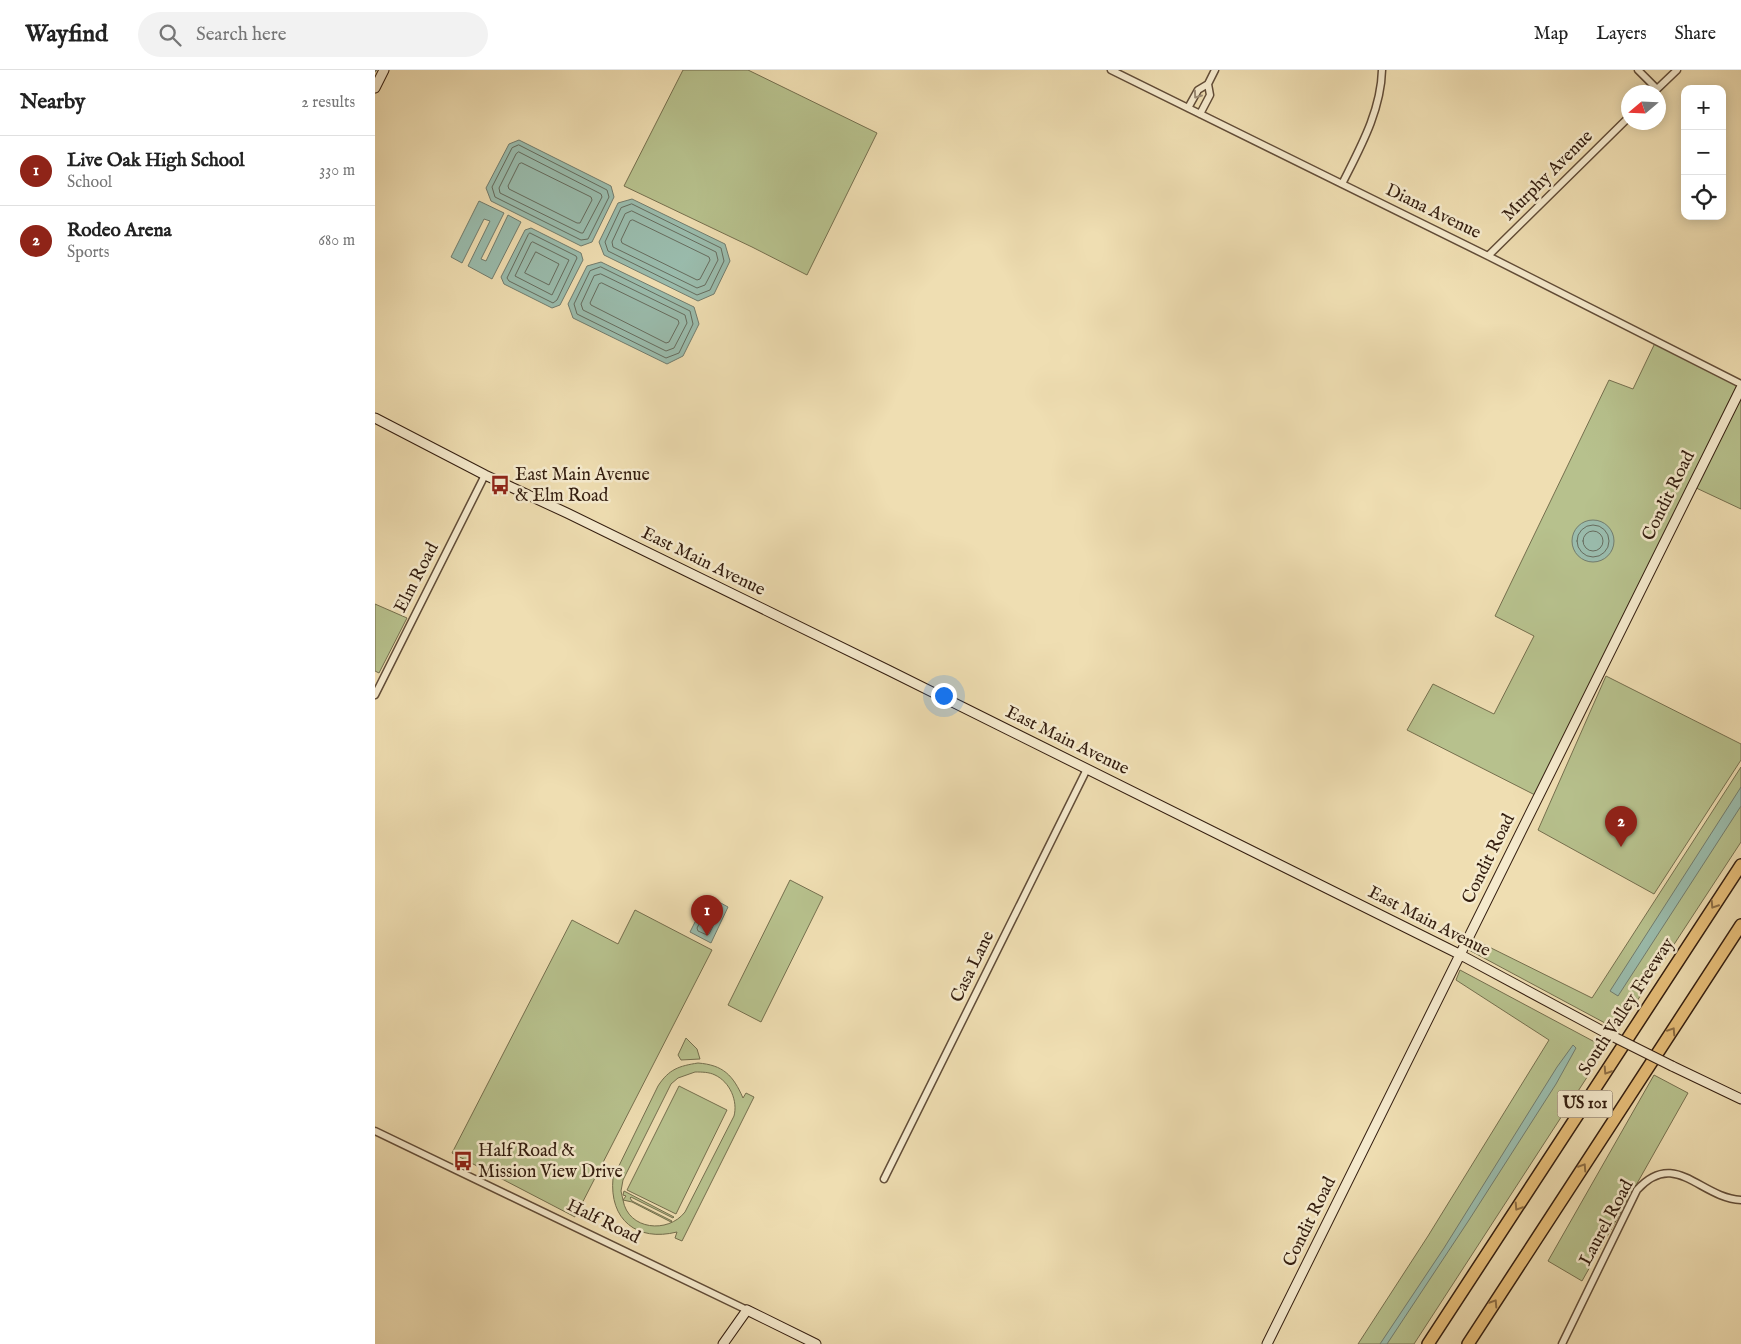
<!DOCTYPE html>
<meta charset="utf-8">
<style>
:root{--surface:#fff;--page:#f2f2f2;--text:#222;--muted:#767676;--line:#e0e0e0;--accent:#8f2418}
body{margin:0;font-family:"IM FELL English",serif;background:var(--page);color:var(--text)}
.controls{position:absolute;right:15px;top:15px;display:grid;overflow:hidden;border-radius:10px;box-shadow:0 2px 12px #0003}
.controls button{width:45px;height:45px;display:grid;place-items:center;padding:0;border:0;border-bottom:1px solid var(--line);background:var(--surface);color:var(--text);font:25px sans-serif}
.compass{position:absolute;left:1246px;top:15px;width:45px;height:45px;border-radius:50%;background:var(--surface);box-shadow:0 2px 12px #0003;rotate:251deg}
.you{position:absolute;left:568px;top:625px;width:18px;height:18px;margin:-12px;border:4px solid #fff;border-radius:50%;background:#1a73e8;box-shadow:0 0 0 8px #1a73e833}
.badge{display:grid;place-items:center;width:32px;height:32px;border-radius:50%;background:var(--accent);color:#fff;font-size:16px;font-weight:700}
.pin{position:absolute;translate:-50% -41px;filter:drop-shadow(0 1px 2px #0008)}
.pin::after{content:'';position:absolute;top:26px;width:18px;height:15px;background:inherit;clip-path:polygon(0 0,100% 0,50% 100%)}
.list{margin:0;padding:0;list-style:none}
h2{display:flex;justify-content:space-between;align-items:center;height:65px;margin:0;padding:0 20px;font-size:21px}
h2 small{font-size:16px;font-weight:400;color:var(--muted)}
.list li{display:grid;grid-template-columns:32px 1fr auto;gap:15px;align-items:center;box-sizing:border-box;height:70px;padding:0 20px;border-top:1px solid var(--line)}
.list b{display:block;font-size:19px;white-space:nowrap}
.list p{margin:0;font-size:16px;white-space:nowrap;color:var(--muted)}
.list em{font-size:16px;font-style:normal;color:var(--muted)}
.icon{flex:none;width:28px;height:28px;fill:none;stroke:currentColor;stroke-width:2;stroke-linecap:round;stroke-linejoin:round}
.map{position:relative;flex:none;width:1366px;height:1274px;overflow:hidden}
header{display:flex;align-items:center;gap:30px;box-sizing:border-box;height:70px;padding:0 25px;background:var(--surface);border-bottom:1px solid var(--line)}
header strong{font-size:24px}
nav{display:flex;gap:28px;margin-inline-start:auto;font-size:18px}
.search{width:350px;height:45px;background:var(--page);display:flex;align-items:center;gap:12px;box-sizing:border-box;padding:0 18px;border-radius:28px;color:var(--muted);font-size:19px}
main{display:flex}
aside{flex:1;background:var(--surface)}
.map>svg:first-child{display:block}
</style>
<header>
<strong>Wayfind</strong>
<div class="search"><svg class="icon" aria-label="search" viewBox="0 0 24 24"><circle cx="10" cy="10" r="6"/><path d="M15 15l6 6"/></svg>Search here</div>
<nav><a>Map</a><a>Layers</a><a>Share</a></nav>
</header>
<main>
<aside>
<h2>Nearby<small>2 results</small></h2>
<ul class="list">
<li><span class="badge">1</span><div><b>Live Oak High School</b><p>School</p></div><em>330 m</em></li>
<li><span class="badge">2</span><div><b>Rodeo Arena</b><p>Sports</p></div><em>680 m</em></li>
</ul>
</aside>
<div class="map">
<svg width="1366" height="1274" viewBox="0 0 1366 1274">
<rect width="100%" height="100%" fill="#efdeb2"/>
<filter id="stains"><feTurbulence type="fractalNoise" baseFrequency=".004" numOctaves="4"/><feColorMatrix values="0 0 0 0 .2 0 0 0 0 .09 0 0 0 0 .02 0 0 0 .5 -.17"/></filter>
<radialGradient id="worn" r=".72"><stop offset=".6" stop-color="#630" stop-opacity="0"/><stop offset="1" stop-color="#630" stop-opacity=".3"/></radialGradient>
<path fill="#b7c18d" stroke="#756f4e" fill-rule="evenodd" d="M308 0H373L502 63 432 205 377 177 249 116Z
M1280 273 1366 318V439L1317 416 1162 726 1032 660 1058 614 1119 644 1159 566 1120 546 1234 310 1258 319Z
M0 534 32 548 4 603 0 601Z
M1231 606 1366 674V690L1279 824 1163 760Z
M1366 697V772L1243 960 1094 880 1100 870 1217 928Z
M415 810 448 827 386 952 353 935Z
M260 840 337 880 200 1147 77 1083 197 850 243 874Z
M1085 900 1231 978 1039 1274H983L1053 1166 1174 970 1081 910Z
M311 968 322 979 325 989 306 990 303 985Z
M323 993C348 995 358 1005 368 1028L371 1023 379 1027 307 1171 300 1168 302 1162C262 1172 234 1150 238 1108L283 1016C294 999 304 996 323 993ZM320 1002C327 1002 334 1002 340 1005 355 1012 363 1031 359 1046L310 1142C293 1164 253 1160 248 1130L257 1132 296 1152 297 1151 257 1131 255 1128 256 1127 298 1148 299 1147 249 1121 248 1125 251 1126 248 1130 246 1121 248 1110 296 1014 303 1008Z
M1279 1005 1313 1023 1207 1211 1173 1191Z
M304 1016 352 1040 301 1144 252 1120Z"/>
<path fill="#9abcad" stroke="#717c6e" d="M144 70 236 116 239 127 217 172 206 176 116 131 111 118 134 74Z
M257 129 350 174 355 191 339 224 323 231 229 185 224 172 243 133Z
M104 131 129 143 106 189 111 191 133 145 146 152 117 209 93 196 115 151 109 149 87 193 76 187Z
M156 158 206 183 208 190 185 235 177 238 129 214 126 207 150 160Z
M226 192 319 237 324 254 308 286 292 294 198 248 193 234 212 196Z
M1197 471a21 21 0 1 1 42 0a21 21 0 1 1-42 0Z
M1366 717V736L1243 926 1235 921Z
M333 826 353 837 336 873 315 862Z
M1198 975 1201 978 1181 1014 1094 1150 1012 1274H1005L1069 1178 1182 997Z"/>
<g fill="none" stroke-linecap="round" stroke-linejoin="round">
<path stroke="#666c5e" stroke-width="1" d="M144 75 232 120 234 127 213 169 206 170 120 127 117 117 137 78Z
M144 82 226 124 227 127 208 163H206L125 123 124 118 141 84Z
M147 93 216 127 217 130 205 153H202L134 119 133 116 144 94Z
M257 134 346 178 349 191 335 220 322 225 233 181 230 172 246 138Z
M257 141 341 182 343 190 330 215 322 218 238 177 237 172 250 144Z
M258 150 334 187 335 190 325 209 322 210 247 173 246 170 255 151Z
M155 163 201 186 202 188 182 230 178 233 134 211 132 208 153 165Z
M158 172 194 190 177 225 140 206 156 173Z
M161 182 184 194 174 215 150 203Z
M226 197 315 241 318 254 304 283 291 288 202 244 199 234 215 201Z
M226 204 310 245 312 253 299 278 291 281 208 240 206 234 219 206Z
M227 213 303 250 304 253 294 272 291 273 216 235 215 233 224 214Z
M1202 471a16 16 0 1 1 32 0a16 16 0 1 1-32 0Z
M1208 471a10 10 0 1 1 20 0a10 10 0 1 1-20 0Z
M337 834 345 838 346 841 334 864 332 865 323 861 322 858 334 835Z"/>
<path stroke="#717c6e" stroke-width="2" d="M0 1 1 0"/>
<defs>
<path id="street" d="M736 0 1113 186 1366 314
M1263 0 1282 19
M1279 22 1302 0
M813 38 823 20 833 14
M825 44 835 25 833 14 840 0
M967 114C985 78 1006 41 1007 0
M1113 186 1254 47
M0 625 110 405
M0 1061 372 1240
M509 1109 712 699
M1187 1274 1262 1120C1300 1078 1325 1128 1366 1130"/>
<path id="secondary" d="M0 18 9 0
M0 348 110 405 192 443 513 600 1084 884 1233 964
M1297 996 1366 1029
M348 1274 372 1240 441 1274
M892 1274 1366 318"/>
<path id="highway" d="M1053 1274 1366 795
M1093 1274 1366 855"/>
</defs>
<use href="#street" stroke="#624d38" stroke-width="9"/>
<use href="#secondary" stroke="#331d0f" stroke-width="11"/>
<use href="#highway" stroke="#331d0f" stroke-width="14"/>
<use href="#street" stroke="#f5eacd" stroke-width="6"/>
<use href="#secondary" stroke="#f5eacd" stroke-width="9"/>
<use href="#highway" stroke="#e8bf79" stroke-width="11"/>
<defs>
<path id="secondary-bridge" d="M1233 964 1297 996"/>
</defs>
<use href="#secondary-bridge" stroke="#331d0f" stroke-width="11" stroke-linecap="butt"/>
<use href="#secondary-bridge" stroke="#f5eacd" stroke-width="9"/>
</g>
<defs><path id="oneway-chevron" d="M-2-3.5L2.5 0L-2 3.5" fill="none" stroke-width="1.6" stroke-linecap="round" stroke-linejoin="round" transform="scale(1.25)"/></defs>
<use stroke="#9e8e78" href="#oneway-chevron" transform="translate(822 25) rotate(126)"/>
<g stroke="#8e6e44">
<use href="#oneway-chevron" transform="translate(1339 835) rotate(123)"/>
<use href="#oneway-chevron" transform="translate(1297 961) rotate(-57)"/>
<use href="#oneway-chevron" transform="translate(1232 1001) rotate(123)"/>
<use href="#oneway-chevron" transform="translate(1208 1097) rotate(-57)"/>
<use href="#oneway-chevron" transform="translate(1143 1137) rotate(123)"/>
<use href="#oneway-chevron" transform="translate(1119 1233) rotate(-57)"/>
</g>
<defs>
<symbol id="bus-bare" viewBox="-9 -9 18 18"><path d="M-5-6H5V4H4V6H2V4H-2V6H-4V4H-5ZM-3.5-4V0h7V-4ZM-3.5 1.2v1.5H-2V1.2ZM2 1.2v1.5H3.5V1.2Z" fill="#8f2418" stroke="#f5eacd" stroke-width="2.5" paint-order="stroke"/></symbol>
</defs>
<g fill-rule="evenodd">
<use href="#bus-bare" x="111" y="401" width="28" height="28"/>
<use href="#bus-bare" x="74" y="1077" width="28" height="28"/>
</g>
<g text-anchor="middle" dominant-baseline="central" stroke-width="5" stroke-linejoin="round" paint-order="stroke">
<rect fill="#f5eacd" stroke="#6d5a48" stroke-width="1" x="1182.5" y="1020.5" width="55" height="27" rx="4"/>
<g font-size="16" font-weight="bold" fill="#331d0f">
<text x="1210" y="1034">US 101</text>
</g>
<g font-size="18" fill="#331d0f" stroke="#f5eacd">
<text transform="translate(1173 106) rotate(-45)">Murphy Avenue</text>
<text transform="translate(1058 142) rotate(26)">Diana Avenue</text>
<text transform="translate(1294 426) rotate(-64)">Condit Road</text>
<text transform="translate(328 492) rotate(26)">East Main Avenue</text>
<text transform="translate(42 508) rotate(-63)">Elm Road</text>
<text transform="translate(692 671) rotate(26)">East Main Avenue</text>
<text transform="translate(1114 789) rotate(-64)">Condit Road</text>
<text transform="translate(1054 852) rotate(27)">East Main Avenue</text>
<text transform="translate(598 897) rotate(-64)">Casa Lane</text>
<text transform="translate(1252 937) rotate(-57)">South Valley Freeway</text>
<text transform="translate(228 1152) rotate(26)">Half Road</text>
<text transform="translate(935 1152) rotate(-64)">Condit Road</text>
<text transform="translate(1232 1153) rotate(-62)">Laurel Road</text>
</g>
<g font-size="18" fill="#331d0f" stroke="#f5eacd" text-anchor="start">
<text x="140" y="405">East Main Avenue<tspan x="140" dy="21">&amp; Elm Road</tspan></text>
<text x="103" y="1081">Half Road &amp;<tspan x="103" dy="21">Mission View Drive</tspan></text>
</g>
</g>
<rect width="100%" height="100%" filter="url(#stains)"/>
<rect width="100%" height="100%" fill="url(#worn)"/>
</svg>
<div class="controls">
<button>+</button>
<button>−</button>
<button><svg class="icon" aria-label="locate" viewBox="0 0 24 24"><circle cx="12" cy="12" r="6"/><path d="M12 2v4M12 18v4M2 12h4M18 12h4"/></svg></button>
</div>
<svg class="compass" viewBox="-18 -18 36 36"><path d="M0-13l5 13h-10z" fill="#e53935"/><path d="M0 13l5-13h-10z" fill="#767676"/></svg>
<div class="you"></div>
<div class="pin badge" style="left:332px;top:866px">1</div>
<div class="pin badge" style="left:1246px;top:777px">2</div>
</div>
</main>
